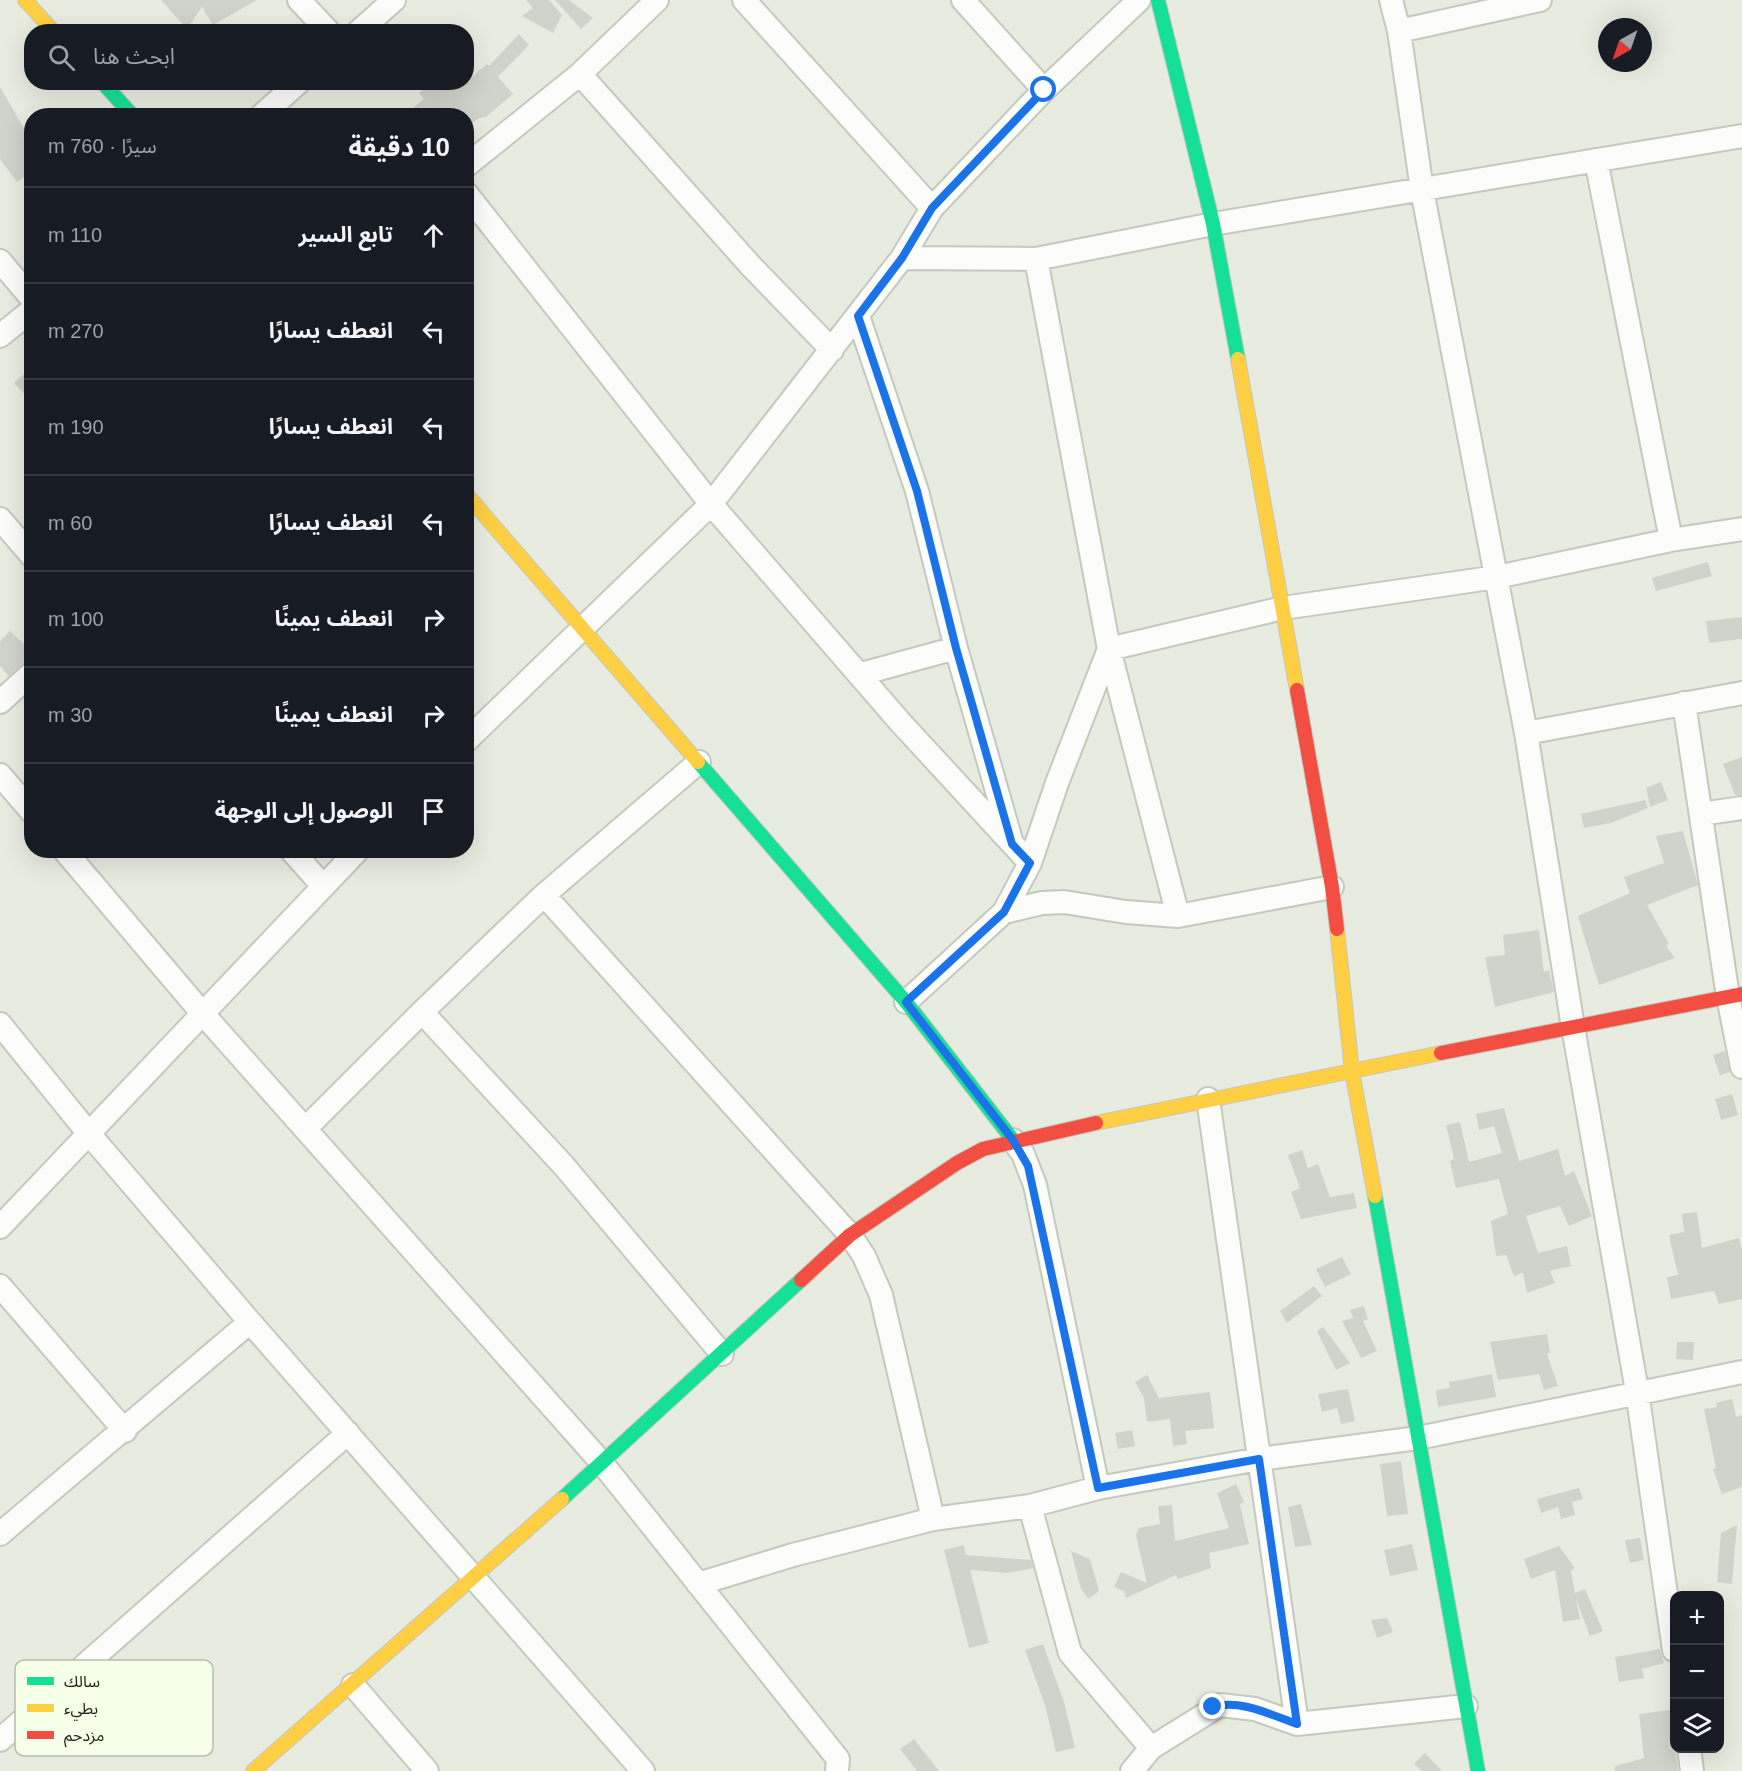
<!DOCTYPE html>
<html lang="ar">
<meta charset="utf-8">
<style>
:root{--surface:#171b24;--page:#242831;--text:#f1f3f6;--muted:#9ea1a6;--line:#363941}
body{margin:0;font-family:Arial,"Noto Sans Arabic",sans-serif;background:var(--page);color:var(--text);direction:rtl}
.controls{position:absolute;right:18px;bottom:18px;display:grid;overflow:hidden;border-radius:12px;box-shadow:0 6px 24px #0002}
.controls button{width:54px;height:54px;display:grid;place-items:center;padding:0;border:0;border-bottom:2px solid var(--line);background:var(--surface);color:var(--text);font:30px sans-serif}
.compass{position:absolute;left:1598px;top:18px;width:54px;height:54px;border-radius:50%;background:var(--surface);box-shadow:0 6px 24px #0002;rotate:220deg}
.stop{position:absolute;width:18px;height:18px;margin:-14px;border:4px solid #1a73e8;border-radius:50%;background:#fff}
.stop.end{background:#1a73e8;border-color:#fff;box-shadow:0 2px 6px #0008}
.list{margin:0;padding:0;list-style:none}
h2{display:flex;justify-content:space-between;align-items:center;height:78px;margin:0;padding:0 24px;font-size:26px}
h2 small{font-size:20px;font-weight:400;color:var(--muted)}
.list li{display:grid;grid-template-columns:39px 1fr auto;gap:18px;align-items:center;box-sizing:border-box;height:96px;padding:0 24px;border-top:2px solid var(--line)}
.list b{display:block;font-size:22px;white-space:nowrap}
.list em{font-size:20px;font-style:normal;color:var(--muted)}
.icon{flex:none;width:33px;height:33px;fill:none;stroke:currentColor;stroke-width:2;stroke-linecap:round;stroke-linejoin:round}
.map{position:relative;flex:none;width:1742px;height:1771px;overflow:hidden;direction:ltr}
.search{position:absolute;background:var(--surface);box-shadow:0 6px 24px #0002;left:24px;top:24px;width:450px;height:66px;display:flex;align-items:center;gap:15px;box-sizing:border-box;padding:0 21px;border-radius:24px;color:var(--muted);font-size:22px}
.panel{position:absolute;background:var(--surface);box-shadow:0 6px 24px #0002;left:24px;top:108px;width:450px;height:750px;border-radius:24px;direction:rtl}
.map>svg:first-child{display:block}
</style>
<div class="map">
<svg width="1742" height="1771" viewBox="0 0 1742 1771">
<rect width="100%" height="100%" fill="#e8ece0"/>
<path fill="#cfd3c9" d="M161 0H257L213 25 202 7 187 29Z
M526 0H549L562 15 553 33 522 16 533 8Z
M555 0H569L593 18 581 29Z
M519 34 529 45 498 77 513 94 486 117 479 118 466 128V116H403L424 99 419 93 431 82H466L487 64 489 66Z
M0 87 32 142V172L17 182 0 159Z
M32 367V402L14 383Z
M1708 562 1712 576 1656 591 1652 578Z
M1742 617V639L1709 643 1706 621Z
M10 631 32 652V660L23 663 9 676 0 666V641Z
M1742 757V795H1735L1723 764Z
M1661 782 1668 800 1650 807 1646 788Z
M1645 800 1648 808 1611 823 1584 828 1581 814Z
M1683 831 1698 885 1647 905 1669 944 1666 946 1675 958 1599 985 1578 916 1630 893 1624 877 1664 863 1656 836Z
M1539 930 1544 972 1549 970 1554 992 1495 1007 1485 957 1505 955 1503 935Z
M1725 1051 1730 1072 1720 1075 1713 1055Z
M1732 1094 1738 1115 1721 1120 1715 1099Z
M1504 1108 1519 1161 1558 1149 1565 1176 1574 1171 1592 1216 1569 1226 1560 1206 1526 1216 1538 1253 1567 1246 1571 1266 1550 1271 1555 1283 1527 1293 1523 1273 1514 1276 1506 1255 1496 1256 1491 1221 1508 1214 1499 1179 1456 1188 1450 1161 1454 1159 1446 1125 1460 1122 1469 1162 1502 1153 1494 1126 1479 1130 1476 1114Z
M1302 1150 1308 1168 1318 1164 1330 1197 1354 1193 1357 1208 1301 1219 1291 1192 1300 1188 1288 1155Z
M1697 1212 1702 1248 1739 1238 1742 1250V1299L1719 1304 1714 1291 1671 1299 1667 1277 1678 1275 1669 1235 1684 1232 1682 1214Z
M1342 1257 1351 1274 1325 1287 1316 1269Z
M1314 1286 1322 1296 1287 1323 1280 1311Z
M1364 1306 1368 1319 1363 1321 1377 1351 1361 1358 1342 1321 1353 1318 1350 1310Z
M1323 1327 1350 1363 1336 1370 1317 1331Z
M1547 1334 1550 1353 1547 1354 1558 1386 1544 1390 1539 1374 1498 1380 1490 1342Z
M1677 1342H1694L1693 1360 1676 1359Z
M1492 1374 1496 1397 1438 1407 1436 1390 1450 1388 1449 1382Z
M1147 1375 1159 1398 1210 1392 1214 1428 1185 1431 1187 1444 1173 1446 1170 1419 1147 1422 1144 1398 1135 1382Z
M1348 1389 1355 1421 1341 1424 1337 1408 1322 1412 1318 1394Z
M1732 1399 1736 1417 1742 1415V1487L1722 1494 1713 1469 1716 1468 1704 1409 1717 1407 1716 1403Z
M1132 1430 1135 1446 1118 1449 1115 1433Z
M1401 1461 1408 1514 1387 1516 1380 1464Z
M1236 1484 1244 1502 1240 1504 1249 1544 1209 1553 1211 1568 1178 1579 1176 1575 1126 1598 1124 1591 1114 1587 1121 1572 1147 1583 1136 1535 1139 1528 1160 1524 1158 1506 1172 1505 1175 1541 1229 1528 1217 1493Z
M1579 1488 1583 1499 1572 1502 1575 1515 1561 1519 1558 1507 1541 1513 1537 1499Z
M1301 1504 1312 1545 1295 1547 1288 1507Z
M1737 1525 1732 1584 1717 1582 1721 1533Z
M1640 1538 1644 1560 1630 1563 1625 1540Z
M1412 1544 1418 1570 1390 1576 1384 1550Z
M964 1545 966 1555 1031 1560 1033 1568 1008 1573 970 1570 989 1643 969 1648 944 1550Z
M1559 1546 1575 1568 1571 1571 1575 1593 1585 1589 1603 1631 1590 1636 1576 1599 1580 1619 1563 1622 1555 1570 1531 1579 1524 1559Z
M1071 1551 1090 1559 1099 1591 1089 1599 1081 1589Z
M1387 1618 1393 1632 1377 1638 1371 1620Z
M1043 1644 1064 1702 1075 1748 1056 1752 1045 1705 1025 1650Z
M1660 1649 1664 1663 1642 1669 1644 1678 1619 1682 1615 1657Z
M1670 1710 1678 1771H1615V1766L1644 1758 1639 1714Z
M914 1739 939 1771H917L900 1749Z
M1425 1753 1442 1771H1422L1414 1764Z"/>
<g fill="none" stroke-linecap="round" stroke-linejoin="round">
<defs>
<path id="street" d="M299 0 329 32
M744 0 932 208
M963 0 1044 90
M1391 0 1399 31 1422 190 1526 733 1573 1027 1637 1391 1674 1650
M1399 31 1540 0
M358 32 394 0
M580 74 750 265 832 350
M261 116 299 82
M1596 160 1671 540
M466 166 580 74 657 0
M466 193 711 504 901 723 1030 863
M902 258 1036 259 1213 224 1742 136
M1036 259 1109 649 1178 916
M0 261 32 299
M858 316 917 491 956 648 1011 840
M0 336 32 310
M0 519 32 556
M861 674 956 648
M0 702 32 673
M1684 703 1728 997 1742 1067
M1526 733 1742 693
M466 741 711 504 902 258 932 208 1044 90 1139 0
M0 775 32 812
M1701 814 1742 808
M64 850 203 1014 602 1463 838 1759 837 1771
M291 850 323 886
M544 895 850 1235 864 1256 881 1295 933 1519
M1004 912 1042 903 1064 902 1126 912 1178 916 1332 887
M906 1002 1004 912 1030 863 1057 783 1109 649 1283 608 1497 577 1671 540 1742 529
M422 1012 564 1166 722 1354
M0 1024 90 1135 250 1322 643 1771
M1208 1099 1297 1724
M306 1128 422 1012 544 895 699 762
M1013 1140 1023 1154 1035 1185 1098 1488
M0 1227 358 850
M0 1286 125 1431
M1030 1506 1070 1653 1151 1748
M0 1534 250 1322
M698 1584 793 1555 933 1519 1030 1506 1098 1488 1259 1459 1418 1438 1742 1372
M353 1685 427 1771
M0 1740 348 1433
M1689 1748 1692 1771
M1132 1771 1151 1748 1220 1705 1255 1709 1297 1724 1466 1706"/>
<path id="fast" d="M1158 0 1213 224 1238 359
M102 82 133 116
M698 762 906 1002 1013 1140
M1375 1196 1478 1771
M562 1499 801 1280"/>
<path id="slow" d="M25 0 54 32
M1238 359 1297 690
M466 494 698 762
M1337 929 1352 1071 1375 1196
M1096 1123 1441 1053
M253 1771 562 1499"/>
<path id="jam" d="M1297 690 1332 887 1337 929
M1441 1053 1742 994
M801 1280 850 1235 957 1163 983 1149 1096 1123"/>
</defs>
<use href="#street" stroke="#c4c8bd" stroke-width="26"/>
<use href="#fast" stroke="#c4c8bd" stroke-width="16"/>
<use href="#slow" stroke="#c4c8bd" stroke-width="16"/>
<use href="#jam" stroke="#c4c8bd" stroke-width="16"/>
<use href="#street" stroke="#fcfcfa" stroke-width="22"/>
<use href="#fast" stroke="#16e098" stroke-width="14"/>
<use href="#slow" stroke="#ffcf43" stroke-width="14"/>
<use href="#jam" stroke="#f24e42" stroke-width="14"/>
</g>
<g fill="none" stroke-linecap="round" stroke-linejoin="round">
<path stroke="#1a73e8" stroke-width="8" d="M1044 90 932 208 902 258 858 316 917 491 956 648 1012 844 1030 863 1004 912 906 1002 1013 1140 1028 1166 1098 1488 1259 1459 1297 1724C1271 1715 1241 1699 1213 1707"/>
</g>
<rect x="15" y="1660" width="198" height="96" rx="9" fill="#f6ffe7" stroke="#b5bca9" stroke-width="1.5"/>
<rect x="27" y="1677" width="27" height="8" fill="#16e098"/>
<rect x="27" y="1704" width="27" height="8" fill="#ffcf43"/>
<rect x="27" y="1731" width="27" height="8" fill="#f24e42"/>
<g font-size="16" fill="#1d2017">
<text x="64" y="1687">سالك</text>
<text x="64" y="1714">بطيء</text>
<text x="64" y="1741">مزدحم</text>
</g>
</svg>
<div class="controls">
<button>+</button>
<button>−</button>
<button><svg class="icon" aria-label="layers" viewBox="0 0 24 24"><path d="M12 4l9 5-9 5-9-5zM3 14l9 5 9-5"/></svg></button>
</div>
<svg class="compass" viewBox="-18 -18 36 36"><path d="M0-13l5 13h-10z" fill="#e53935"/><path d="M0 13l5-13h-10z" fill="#9ea1a6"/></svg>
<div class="stop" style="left:1044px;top:90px"></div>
<div class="stop end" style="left:1213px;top:1707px"></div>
<div class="search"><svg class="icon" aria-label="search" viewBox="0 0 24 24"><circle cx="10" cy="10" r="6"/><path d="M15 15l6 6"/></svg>ابحث هنا</div>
<section class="panel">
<h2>10 دقيقة<small>سيرًا · 760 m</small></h2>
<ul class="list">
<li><svg class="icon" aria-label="ahead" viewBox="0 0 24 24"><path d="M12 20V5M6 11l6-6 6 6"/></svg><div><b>تابع السير</b></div><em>110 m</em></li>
<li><svg class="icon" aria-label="left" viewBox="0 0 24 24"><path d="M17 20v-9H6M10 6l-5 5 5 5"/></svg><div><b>انعطف يسارًا</b></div><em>270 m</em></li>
<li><svg class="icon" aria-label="left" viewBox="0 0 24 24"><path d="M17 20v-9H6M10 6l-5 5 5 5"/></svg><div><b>انعطف يسارًا</b></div><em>190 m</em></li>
<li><svg class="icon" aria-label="left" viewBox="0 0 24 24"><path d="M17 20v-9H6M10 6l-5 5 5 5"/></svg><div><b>انعطف يسارًا</b></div><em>60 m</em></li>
<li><svg class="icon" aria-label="right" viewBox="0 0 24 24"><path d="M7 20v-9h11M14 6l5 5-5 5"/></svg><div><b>انعطف يمينًا</b></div><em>100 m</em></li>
<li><svg class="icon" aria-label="right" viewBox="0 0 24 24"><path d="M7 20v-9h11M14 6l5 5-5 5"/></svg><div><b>انعطف يمينًا</b></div><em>30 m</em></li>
<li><svg class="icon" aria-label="arrive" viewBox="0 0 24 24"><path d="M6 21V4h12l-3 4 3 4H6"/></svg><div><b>الوصول إلى الوجهة</b></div></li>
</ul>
</section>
</div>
